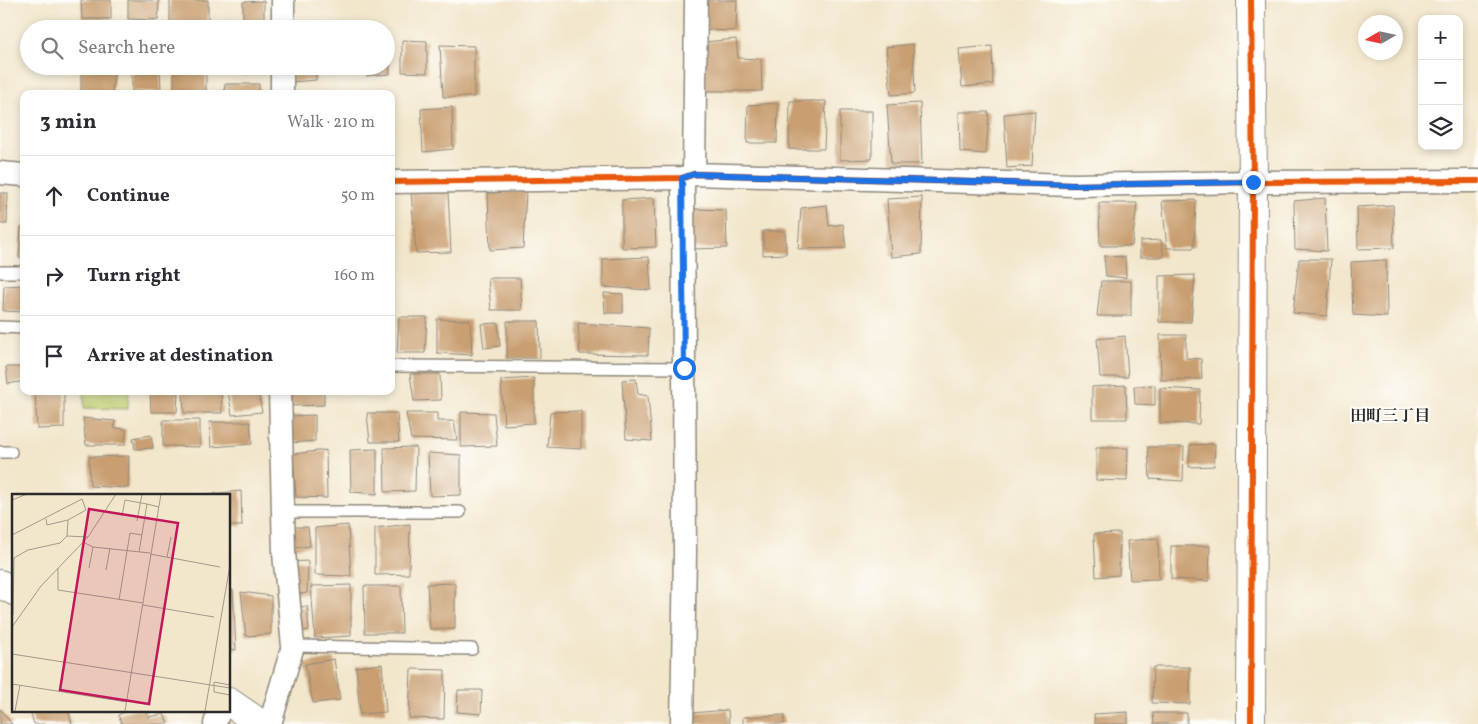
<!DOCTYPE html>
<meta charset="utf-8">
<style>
:root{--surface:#fff;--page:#f2f2f3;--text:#2b2b33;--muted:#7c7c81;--line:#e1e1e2}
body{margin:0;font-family:Vollkorn,"Noto Serif JP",serif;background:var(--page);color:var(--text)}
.controls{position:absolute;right:15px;top:15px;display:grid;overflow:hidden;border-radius:10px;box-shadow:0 2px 8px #0003}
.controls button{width:45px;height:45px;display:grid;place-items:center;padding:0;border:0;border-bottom:1px solid var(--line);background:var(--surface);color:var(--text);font:25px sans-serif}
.compass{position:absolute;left:1358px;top:15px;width:45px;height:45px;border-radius:50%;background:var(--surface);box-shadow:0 2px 8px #0003;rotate:261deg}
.stop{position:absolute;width:15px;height:15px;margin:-11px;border:4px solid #1a73e8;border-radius:50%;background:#fff}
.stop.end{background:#1a73e8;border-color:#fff;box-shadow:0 1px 5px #0008}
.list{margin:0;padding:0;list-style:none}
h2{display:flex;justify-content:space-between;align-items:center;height:65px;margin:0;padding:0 20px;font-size:21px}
h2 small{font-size:16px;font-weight:400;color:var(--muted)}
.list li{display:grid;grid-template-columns:32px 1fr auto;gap:15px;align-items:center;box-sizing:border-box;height:80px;padding:0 20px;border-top:1px solid var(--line)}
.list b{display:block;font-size:19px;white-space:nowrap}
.list em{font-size:16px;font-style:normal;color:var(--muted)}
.icon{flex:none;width:28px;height:28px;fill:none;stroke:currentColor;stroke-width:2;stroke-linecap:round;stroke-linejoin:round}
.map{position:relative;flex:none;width:1478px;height:724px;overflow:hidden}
.search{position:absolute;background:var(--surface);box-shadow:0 2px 8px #0003;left:20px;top:20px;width:375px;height:55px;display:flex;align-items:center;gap:12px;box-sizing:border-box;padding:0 18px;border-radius:28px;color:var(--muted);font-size:19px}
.panel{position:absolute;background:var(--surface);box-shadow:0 2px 8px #0003;left:20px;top:90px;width:375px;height:305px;border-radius:10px}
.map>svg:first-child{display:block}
</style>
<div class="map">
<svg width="1478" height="724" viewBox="0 0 1478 724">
<rect width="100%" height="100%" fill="#fdfcf7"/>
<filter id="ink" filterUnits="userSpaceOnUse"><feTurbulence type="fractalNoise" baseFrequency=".02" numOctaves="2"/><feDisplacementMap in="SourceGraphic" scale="10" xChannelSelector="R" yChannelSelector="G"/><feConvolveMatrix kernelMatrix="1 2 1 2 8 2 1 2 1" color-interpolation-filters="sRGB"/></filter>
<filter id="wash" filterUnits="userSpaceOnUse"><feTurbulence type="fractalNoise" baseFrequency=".0096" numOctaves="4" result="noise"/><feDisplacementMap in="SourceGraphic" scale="20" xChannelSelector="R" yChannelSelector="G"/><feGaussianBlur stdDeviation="1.12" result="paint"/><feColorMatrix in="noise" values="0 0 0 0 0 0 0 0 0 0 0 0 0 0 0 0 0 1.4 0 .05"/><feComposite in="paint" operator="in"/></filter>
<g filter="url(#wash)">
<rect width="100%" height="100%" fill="#f2e6cb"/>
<path fill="#beca6c" stroke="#747a4c" d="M84 391H129L128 409 84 408Z"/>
<g id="blocks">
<path fill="#c99f71" d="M81 0H111V19H82Z
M128 0H159L158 20 128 19Z
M170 0H208V25H170Z
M702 0H737L736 31 703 30Z
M264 1V22L243 21V2Z
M386 39H388L390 74 366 76V66H386Z
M736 39 738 58 761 59 762 91H706L704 42Z
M402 40 427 41V73L402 72Z
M913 44 915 93 891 95 886 47Z
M440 45 474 46V97H443Z
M992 46 993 84 962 87 959 49Z
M81 66H115L112 94 81 93Z
M132 66H160L161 92 132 91Z
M174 66H206V94L174 93Z
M244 66H265V74H244Z
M292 66H316V80L292 82Z
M330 66H355V73H331Z
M225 84H259V94H224Z
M790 101H826L824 149H789Z
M778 103 777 143H747L748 105Z
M920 103 922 164H891L887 105Z
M452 107 453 149 423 152 421 109Z
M840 111H872V159L840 160Z
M1035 111 1032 166 1007 168 1004 114Z
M959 112H989L986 154 960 152Z
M526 191 523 248 490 250 488 193Z
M411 192H448L451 252 416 253Z
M0 193H8L7 224H0Z
M922 197 921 254 891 257 887 199Z
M654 198 656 247 622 248V200Z
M1325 198 1327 251 1295 249 1294 201Z
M1196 200 1194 248H1167L1162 201Z
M1099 203H1137L1132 246H1100Z
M827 205 829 226 843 224 846 248 798 249 801 208Z
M1393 205 1394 248 1358 249 1357 207Z
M692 209 726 210 727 248 692 249Z
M21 227H24V258H19Z
M763 231H785L786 254 763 255Z
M1161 240 1164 257H1140V241Z
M1104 256 1125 257 1126 278 1106 276Z
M649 257 651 290 603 287V259Z
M1299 259H1331L1327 316 1293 313Z
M1386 260 1387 317 1353 315 1351 262Z
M1195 275 1191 322H1159V276Z
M488 278H520L522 310H491Z
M1101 281H1131V316H1097Z
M24 285V312L3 311 4 286Z
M604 293 623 294V313H605Z
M399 317H427L425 353H397Z
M437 319 470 320 472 355 437 353Z
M507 321H539L540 358H507Z
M498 323 500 346 484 348 481 324Z
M578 323 649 328 648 355 580 354Z
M1160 335H1186V358L1201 359 1202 379 1161 380Z
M1125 336 1128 377H1100L1097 339Z
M6 367H24V381L8 384Z
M410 374H440L441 400 414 401Z
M534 378V423L504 425 501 380Z
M636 379 638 394 648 396 652 441 626 439 622 380Z
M1126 385 1127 419H1092V387Z
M1155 385V405L1135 404 1134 386Z
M1160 388 1200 390 1199 424 1160 423Z
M35 391H64V428L37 429Z
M150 391H178L177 412H151Z
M183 391H221L222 413H184Z
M228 391H258L262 412 232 415Z
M288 391H324V405L289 406Z
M581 411V449L547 447 550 412Z
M461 412 494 413 497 446 461 447Z
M367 413H397L399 442H370Z
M406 413H437V421H454L457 440 411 439Z
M315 415V441L291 443 290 416Z
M83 418 115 421 114 428 126 429 125 445H86Z
M163 420H200V447L163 446Z
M209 422H250L252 444 211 447Z
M151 435 153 448 135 449 133 438Z
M1215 444 1214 466 1189 467 1190 445Z
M416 447 415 491 385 492 384 448Z
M1148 447H1184L1183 481 1150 479Z
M1096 448H1128L1127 481 1096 480Z
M377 449V494L351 492 350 450Z
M326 450 327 498 296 497 293 454Z
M428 453 461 455V495L430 496Z
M129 456 128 488 90 486 89 457Z
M241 491 242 526H229V495H208V494Z
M410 524 409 574 375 575V528Z
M348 525 351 576 315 575V528Z
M291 527H308L310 546 293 548Z
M1120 533 1119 575 1096 577 1094 534Z
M1158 538 1159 579 1130 580 1127 541Z
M1171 546H1210L1209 581 1171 579Z
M308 561 307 593 293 595 289 562Z
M455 583V629H430L427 584Z
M351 585V636L315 638 311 586Z
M364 586H401L402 633H365Z
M229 590H233L236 650 229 649Z
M241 592 271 596V634L246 636Z
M307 606 309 630 297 632 295 608Z
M334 659 340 700 313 703 305 664Z
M382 664 386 712 360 714 356 667Z
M1153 667H1190V704L1152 703Z
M411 669 445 670 444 719 409 718Z
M458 690H482L481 714 457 712Z
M0 709 12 724H0Z
M30 710H68L72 724H34Z
M130 710H145L148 717 164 714 168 724H122L118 715Z
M728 710 729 724H691V713Z
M1128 712V724H1095L1094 714Z
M1153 713H1187V724H1154Z
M784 715V724H743V717Z"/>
</g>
</g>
<g filter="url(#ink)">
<use href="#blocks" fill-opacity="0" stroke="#8e887b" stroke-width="1"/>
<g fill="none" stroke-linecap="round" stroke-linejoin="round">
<defs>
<path id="lane" d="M0 272H24
M0 327 24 328
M391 366 684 368
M0 452H11
M283 512H460
M293 646 472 649"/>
<path id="street" d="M283 29V0
M282 94V66
M0 173 24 175
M694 174 696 0
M391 182 683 178 694 174 1074 185 1253 182 1478 181
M215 724 219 710
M270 724 293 646 284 553 280 391
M682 724 685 553 683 178"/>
<path id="secondary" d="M1251 0 1253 182 1251 724
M0 584 14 591
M229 702 261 724"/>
</defs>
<use href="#lane" stroke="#8e887b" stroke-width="14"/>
<use href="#street" stroke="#8e887b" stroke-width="25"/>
<use href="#secondary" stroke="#8e887b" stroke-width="30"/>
<use href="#lane" stroke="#fff" stroke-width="11"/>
<use href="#street" stroke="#fff" stroke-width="22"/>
<use href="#secondary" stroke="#fff" stroke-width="28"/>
<defs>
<path id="cycleway" d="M1251 0 1253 182 1251 724
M391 182 683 178 694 174 1074 185 1253 182 1478 181"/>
</defs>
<use href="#cycleway" stroke="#fdfcf7" stroke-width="9"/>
<use href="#cycleway" stroke="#e8590c" stroke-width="6"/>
</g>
</g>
<g fill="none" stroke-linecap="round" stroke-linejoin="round" filter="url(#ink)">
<path stroke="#1a73e8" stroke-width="6" d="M684 368 682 178 694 174 1074 185 1253 182"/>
</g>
<g text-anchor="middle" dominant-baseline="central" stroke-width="4" stroke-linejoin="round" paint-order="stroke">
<g font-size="16" font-weight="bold" fill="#2b2b2b" stroke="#fdfcf7">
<text x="1390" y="417">田町三丁目</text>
</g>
</g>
<g transform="translate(12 494)">
<rect width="218" height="218" fill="#f2e6cb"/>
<path fill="none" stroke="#a29b8b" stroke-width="1" d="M0 6 15 0M110 22 113 6 135 10M125 27 130 0M0 41 70 5 74 16 56 26M55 42 76 43M71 48 81 53 138 59M127 58 135 10 147 13M138 60 208 73M155 63 159 43M46 74V96L131 109M77 74 81 53M94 76 98 54M107 106 118 39 130 41M131 111 202 123M1 121 2 64 16 56 48 49 55 42 56 26 35 31 34 25M0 133 29 92 76 43 104 0M0 160 218 194M0 190 115 208M218 191 202 188V198L218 201M3 217 8 191M113 217 149 0M193 217 218 71"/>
<path fill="#c2185b" fill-opacity="0.15" stroke="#c2185b" stroke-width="2.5" d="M77 15 166 29 137 210 48 196Z"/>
<rect width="218" height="218" fill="none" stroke="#2b2b2b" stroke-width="2.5"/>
</g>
</svg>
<div class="controls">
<button>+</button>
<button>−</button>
<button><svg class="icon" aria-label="layers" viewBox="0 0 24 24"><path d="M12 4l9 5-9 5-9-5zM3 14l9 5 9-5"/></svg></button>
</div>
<svg class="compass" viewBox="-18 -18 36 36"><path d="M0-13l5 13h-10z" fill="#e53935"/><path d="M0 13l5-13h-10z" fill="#7c7c81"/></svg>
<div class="stop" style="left:684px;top:368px"></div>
<div class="stop end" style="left:1253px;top:182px"></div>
<div class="search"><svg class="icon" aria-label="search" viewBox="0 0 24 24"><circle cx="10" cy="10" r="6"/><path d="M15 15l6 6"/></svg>Search here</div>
<section class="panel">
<h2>3 min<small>Walk · 210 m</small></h2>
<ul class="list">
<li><svg class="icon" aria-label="ahead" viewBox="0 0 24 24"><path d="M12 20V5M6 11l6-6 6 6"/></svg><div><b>Continue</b></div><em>50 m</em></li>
<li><svg class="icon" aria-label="right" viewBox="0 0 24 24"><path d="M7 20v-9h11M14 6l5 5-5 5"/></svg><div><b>Turn right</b></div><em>160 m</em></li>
<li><svg class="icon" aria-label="arrive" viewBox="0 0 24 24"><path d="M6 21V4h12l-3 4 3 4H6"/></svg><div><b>Arrive at destination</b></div></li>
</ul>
</section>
</div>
